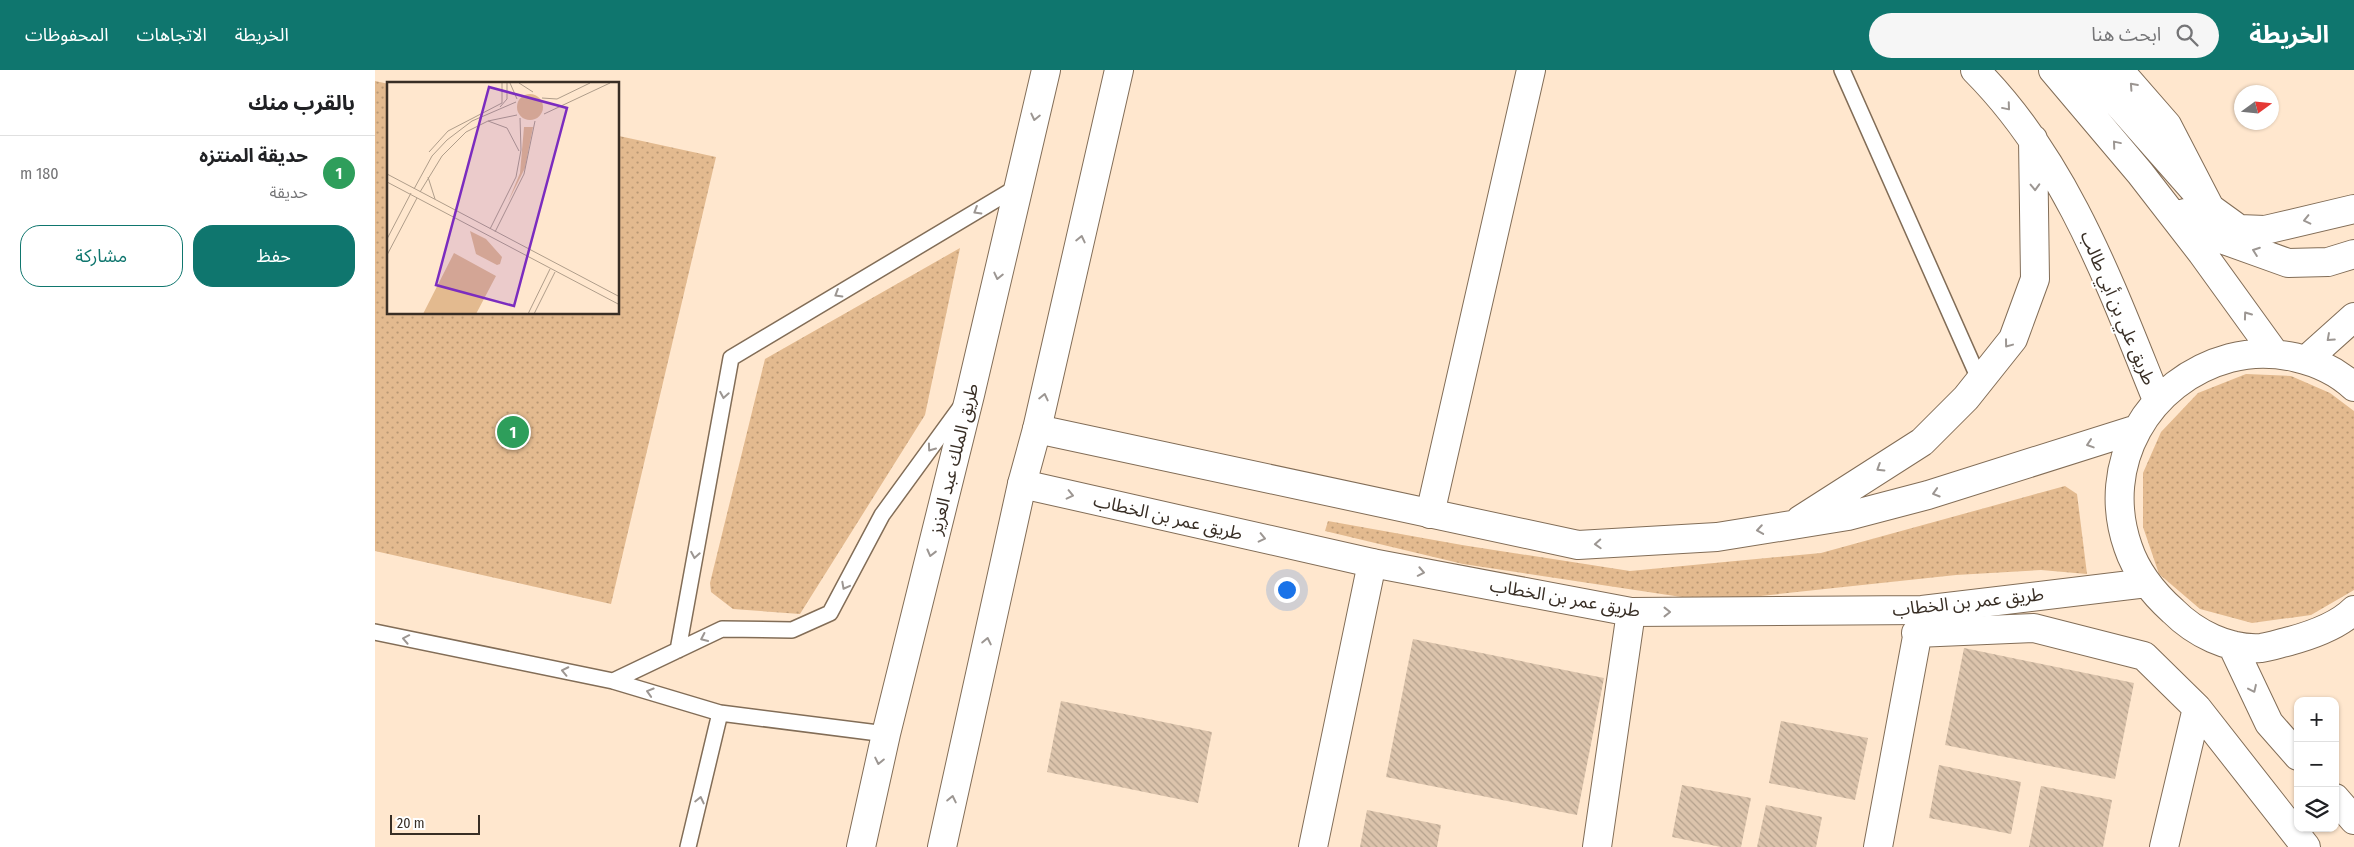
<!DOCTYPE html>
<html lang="ar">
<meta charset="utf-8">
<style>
:root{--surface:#fff;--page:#f6f6f6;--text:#202124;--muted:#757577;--line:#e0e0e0;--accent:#0f766e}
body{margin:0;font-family:"Fira Sans Condensed","Noto Sans Arabic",sans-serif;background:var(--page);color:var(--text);direction:rtl}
.controls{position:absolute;right:15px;bottom:15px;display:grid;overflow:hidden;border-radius:10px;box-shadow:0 1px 4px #0004}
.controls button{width:45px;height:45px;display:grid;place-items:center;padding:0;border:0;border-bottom:1px solid var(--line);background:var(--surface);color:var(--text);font:25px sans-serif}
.compass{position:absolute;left:1859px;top:15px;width:45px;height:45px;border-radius:50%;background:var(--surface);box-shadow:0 1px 4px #0004;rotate:75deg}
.scale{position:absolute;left:15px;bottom:12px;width:90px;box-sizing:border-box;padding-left:5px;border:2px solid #382e25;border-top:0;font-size:14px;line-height:18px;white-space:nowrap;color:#382e25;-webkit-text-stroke:4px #fff;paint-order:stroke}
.you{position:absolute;left:911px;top:519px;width:18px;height:18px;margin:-12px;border:4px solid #fff;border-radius:50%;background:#1a73e8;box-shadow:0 0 0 8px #1a73e833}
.badge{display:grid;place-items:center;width:32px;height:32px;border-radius:50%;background:var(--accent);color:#fff;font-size:16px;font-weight:700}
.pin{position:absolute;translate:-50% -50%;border:2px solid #fff;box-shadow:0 1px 5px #0006}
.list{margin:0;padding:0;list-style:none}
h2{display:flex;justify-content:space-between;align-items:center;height:65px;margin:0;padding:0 20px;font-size:21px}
h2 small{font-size:16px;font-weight:400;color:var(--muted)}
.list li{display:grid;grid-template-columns:32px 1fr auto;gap:15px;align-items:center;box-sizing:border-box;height:75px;padding:0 20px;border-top:1px solid var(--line)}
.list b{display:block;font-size:19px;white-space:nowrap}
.list p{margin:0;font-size:16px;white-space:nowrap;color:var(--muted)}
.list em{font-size:16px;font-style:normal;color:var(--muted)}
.actions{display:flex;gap:10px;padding:15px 20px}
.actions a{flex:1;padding:11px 0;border:1px solid var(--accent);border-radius:20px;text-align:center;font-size:18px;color:var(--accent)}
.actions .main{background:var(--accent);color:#fff}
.icon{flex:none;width:28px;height:28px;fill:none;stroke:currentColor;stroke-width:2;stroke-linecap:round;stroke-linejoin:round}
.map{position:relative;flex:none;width:1979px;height:777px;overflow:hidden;direction:ltr}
header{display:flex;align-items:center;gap:30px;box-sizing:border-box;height:70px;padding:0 25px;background:var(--accent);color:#fff}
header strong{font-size:24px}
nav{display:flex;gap:28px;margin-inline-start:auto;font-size:18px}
.search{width:350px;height:45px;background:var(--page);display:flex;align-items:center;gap:12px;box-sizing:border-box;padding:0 18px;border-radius:28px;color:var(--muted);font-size:19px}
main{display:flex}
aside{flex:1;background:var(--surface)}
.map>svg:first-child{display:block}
</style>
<header>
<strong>الخريطة</strong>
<div class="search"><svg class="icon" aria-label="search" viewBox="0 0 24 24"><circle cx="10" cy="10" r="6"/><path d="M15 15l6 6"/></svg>ابحث هنا</div>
<nav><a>الخريطة</a><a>الاتجاهات</a><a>المحفوظات</a></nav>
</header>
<main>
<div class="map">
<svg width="1979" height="777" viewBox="0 0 1979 777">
<defs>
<pattern id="grass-dots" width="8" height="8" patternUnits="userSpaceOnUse" patternTransform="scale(1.25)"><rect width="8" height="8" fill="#e3ba8f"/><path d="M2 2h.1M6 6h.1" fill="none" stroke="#b99875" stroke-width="1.8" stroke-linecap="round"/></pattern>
<pattern id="building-back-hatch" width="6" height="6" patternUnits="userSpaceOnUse" patternTransform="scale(1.25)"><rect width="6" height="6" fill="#dcc4ac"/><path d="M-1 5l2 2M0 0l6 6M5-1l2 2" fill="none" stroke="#b3a08c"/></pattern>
</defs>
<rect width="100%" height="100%" fill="#ffe7ce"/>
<path fill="url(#grass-dots)" d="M0 11 14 14V244H244V66L341 87 236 534 0 481Z
M585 178 550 345 425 544 358 539 336 522 335 513 390 289Z
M1871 304 1916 306 1955 323 1979 341V520L1936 545 1877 553 1825 539 1784 504 1768 457V403L1786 362 1823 323Z
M1690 416 1702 424 1712 504 1666 500 1581 505 1376 527 1313 528 1088 494 950 461 953 451 1087 475 1255 501 1446 483Z"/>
<path fill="url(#building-back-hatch)" d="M1038 569 1229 608 1202 745 1011 707Z
M1589 578 1759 613 1740 709 1570 675Z
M686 631 837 662 823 733 672 702Z
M1406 651 1493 668 1480 730 1394 713Z
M1564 695 1646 712 1636 764 1554 748Z
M1307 715 1376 728 1366 777H1346L1297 767Z
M1666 716 1737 730 1728 777H1654Z
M1391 735 1447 747 1441 777H1382Z
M992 740 1066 755 1062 777H985Z"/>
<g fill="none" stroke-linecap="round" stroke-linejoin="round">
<defs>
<path id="service" d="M1467 0 1605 311
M0 562 238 611 345 643 313 777
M303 580 356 288 644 116
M238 611 347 559 417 560 455 543 507 445 585 338
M345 643 511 664"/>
<path id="minor" d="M1055 444 1156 0
M1541 563 1659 558 1769 586 1822 638 1931 777
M938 777 997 493
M1222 777 1256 542
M1503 777 1546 545
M1789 777 1822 638"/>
<path id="tertiary" d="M1744 0 1792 55 1835 138 1864 159 1890 160 1979 139"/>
<path id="secondary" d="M1600 0C1691 91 1735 214 1782 330
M1678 0 1765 103 1827 183 1900 284
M1708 0 1724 12 1835 138
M1810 143 1835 165 1913 193 1953 192 1979 184
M1931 290 1979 247
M1979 317C1948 288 1896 277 1855 288 1773 310 1724 394 1753 477 1761 501 1779 524 1798 541 1820 563 1853 580 1886 578 1895 577 1906 573 1915 571 1937 565 1963 556 1979 540
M662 359 1203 475 1342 467 1473 446 1553 425 1762 359
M647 414 997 493 1256 542 1547 540 1772 513
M1425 450 1547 372 1591 328 1638 269 1660 209 1658 69
M1857 575 1894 653 1923 686
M1960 728 1979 750"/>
<path id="trunk" d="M486 777 511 664 595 325 671 0
M567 777 647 414 662 359 744 0"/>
</defs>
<use href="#service" stroke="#826d57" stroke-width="18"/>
<use href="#minor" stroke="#826d57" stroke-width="30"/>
<use href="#tertiary" stroke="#826d57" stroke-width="30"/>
<use href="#secondary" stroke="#826d57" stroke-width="30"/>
<use href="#trunk" stroke="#826d57" stroke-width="30"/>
<use href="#service" stroke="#fff" stroke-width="15"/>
<use href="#minor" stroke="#fff" stroke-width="28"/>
<use href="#tertiary" stroke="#fff" stroke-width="28"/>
<use href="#secondary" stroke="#fff" stroke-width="28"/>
<use href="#trunk" stroke="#fff" stroke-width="28"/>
</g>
<defs><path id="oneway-chevron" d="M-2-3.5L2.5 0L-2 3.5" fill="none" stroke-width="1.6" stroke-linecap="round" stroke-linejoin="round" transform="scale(1.25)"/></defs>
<g stroke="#9c9692">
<use href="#oneway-chevron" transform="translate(1758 16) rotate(-132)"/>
<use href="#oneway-chevron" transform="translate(1632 37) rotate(50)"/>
<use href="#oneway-chevron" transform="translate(660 47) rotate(103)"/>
<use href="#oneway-chevron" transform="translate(1741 74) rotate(-130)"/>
<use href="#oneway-chevron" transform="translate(1660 117) rotate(88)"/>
<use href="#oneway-chevron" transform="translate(602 141) rotate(149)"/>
<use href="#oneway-chevron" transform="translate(1932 150) rotate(167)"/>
<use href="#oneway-chevron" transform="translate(706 169) rotate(-77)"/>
<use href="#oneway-chevron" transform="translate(1881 181) rotate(-160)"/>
<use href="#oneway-chevron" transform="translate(623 206) rotate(103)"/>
<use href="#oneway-chevron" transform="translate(463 224) rotate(149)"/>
<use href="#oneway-chevron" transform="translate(1872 245) rotate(-126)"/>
<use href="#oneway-chevron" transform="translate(1955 268) rotate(138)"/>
<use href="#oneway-chevron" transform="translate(1633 274) rotate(127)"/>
<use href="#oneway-chevron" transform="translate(349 325) rotate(100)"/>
<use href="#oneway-chevron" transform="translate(669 327) rotate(-77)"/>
<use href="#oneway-chevron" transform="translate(1715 374) rotate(162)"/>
<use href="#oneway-chevron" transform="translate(556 378) rotate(126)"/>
<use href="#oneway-chevron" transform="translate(1505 398) rotate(148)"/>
<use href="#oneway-chevron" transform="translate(1561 423) rotate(163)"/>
<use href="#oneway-chevron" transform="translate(695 425) rotate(13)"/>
<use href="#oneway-chevron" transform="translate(1385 460) rotate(171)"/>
<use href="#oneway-chevron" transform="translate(887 468) rotate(13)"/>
<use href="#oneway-chevron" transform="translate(1223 474) rotate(177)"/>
<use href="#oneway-chevron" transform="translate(556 483) rotate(104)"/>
<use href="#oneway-chevron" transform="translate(320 485) rotate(100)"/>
<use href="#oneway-chevron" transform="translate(1046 502) rotate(11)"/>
<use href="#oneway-chevron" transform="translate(470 516) rotate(118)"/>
<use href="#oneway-chevron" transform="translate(1292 542)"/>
<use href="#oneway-chevron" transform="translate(329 568) rotate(155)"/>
<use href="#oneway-chevron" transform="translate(31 569) rotate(-169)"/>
<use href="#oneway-chevron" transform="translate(612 571) rotate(-78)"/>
<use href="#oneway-chevron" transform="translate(190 601) rotate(-168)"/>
<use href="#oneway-chevron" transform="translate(1878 619) rotate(65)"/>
<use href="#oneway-chevron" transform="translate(275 622) rotate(-163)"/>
<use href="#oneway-chevron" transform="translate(504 691) rotate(102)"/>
<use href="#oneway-chevron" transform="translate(577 729) rotate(-78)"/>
<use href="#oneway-chevron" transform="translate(325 730) rotate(-77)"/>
</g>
<g text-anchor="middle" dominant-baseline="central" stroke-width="4" stroke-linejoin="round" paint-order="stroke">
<g font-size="18" fill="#382e25" stroke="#fff">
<text transform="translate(1743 238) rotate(67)">طريق علي بن أبي طالب</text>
<text transform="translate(579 389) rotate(-76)">طريق الملك عبد العزيز</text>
<text transform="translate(793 447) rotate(13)">طريق عمر بن الخطاب</text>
<text transform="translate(1190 528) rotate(10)">طريق عمر بن الخطاب</text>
<text transform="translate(1593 532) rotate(-6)">طريق عمر بن الخطاب</text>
</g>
</g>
<g transform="translate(12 12)">
<rect width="232" height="232" fill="#ffe7ce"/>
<path d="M130 25a13 13 0 1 1 26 0a13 13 0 1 1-26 0ZM137 45H146L138 86 121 120 133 91ZM83 149 99 157 115 175 113 182 110 183 89 172ZM67 171 109 194 89 232H36Z" fill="#e3ba8f"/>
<path fill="none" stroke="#af9d8a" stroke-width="1" d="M123 1 130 17M132 1 146 10M155 16 170 17 203 1M113 25 120 17V1M157 32 223 1M101 39 120 46 132 69M42 70 61 49 115 21V1M0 92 233 215M41 95 48 117M0 100 233 223M27 107 45 74 60 58 85 39 129 20M33 110 55 74 79 50 101 39 130 33M103 147 129 95 134 68 133 36M108 150 137 92 148 39M0 157 24 111M0 173 30 116M141 232 163 187M147 232 168 190"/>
<path fill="#7b2cbf" fill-opacity="0.15" stroke="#7b2cbf" stroke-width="2.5" d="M102 5 180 26 127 224 49 203Z"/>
<rect width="232" height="232" fill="none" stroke="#382e25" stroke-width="2.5"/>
</g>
</svg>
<div class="controls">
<button>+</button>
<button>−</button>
<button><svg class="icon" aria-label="layers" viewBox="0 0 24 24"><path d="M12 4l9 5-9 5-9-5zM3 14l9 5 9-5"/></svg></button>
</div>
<svg class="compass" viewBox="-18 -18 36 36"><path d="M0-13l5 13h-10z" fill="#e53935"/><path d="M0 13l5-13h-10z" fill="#757577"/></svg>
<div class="scale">20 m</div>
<div class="you"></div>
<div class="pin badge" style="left:138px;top:362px;background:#2e9e5b">1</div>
</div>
<aside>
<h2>بالقرب منك<small></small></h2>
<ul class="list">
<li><span class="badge" style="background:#2e9e5b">1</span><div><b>حديقة المنتزه</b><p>حديقة</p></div><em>180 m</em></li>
</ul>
<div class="actions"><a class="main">حفظ</a><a>مشاركة</a></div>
</aside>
</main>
